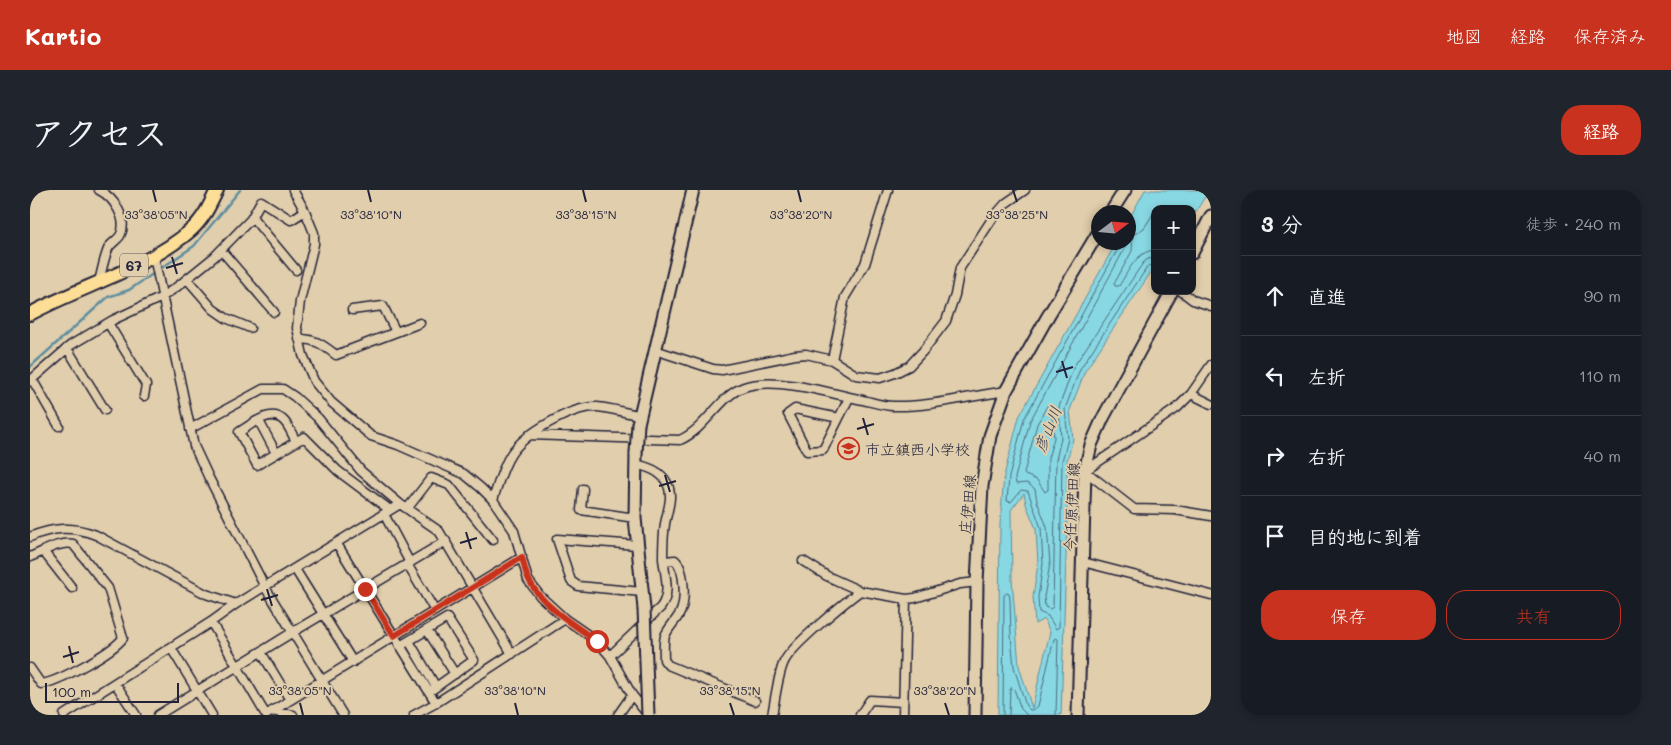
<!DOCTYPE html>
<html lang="ja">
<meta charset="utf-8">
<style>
:root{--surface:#171b24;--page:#20242c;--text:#f1f3f6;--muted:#9ea1a6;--line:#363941;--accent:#c8321e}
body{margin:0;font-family:Mali,"Klee One",sans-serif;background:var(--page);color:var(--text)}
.controls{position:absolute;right:15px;top:15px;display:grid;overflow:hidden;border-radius:10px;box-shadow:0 2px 8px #0003}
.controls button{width:45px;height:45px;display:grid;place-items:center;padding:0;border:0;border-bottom:1px solid var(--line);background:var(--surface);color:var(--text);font:25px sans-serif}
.compass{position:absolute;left:1061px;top:15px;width:45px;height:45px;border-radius:50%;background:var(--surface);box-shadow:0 2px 8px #0003;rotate:74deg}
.scale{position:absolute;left:15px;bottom:12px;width:134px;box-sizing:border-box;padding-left:5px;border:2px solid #22223b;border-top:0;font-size:14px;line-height:18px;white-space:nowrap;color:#22223b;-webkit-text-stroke:4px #e1ceac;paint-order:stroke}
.stop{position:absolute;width:15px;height:15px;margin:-11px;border:4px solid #c8321e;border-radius:50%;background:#fff}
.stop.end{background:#c8321e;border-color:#fff;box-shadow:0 1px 5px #0008}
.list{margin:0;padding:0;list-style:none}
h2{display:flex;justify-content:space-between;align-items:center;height:65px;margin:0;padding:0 20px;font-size:21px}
h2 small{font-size:16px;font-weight:400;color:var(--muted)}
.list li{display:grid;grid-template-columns:32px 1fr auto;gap:15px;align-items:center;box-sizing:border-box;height:80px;padding:0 20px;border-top:1px solid var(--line)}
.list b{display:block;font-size:19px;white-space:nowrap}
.list em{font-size:16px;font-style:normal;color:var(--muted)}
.actions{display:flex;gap:10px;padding:15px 20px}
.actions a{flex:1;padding:11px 0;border:1px solid var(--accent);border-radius:20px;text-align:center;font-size:18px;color:var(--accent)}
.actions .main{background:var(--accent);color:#fff}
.icon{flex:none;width:28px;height:28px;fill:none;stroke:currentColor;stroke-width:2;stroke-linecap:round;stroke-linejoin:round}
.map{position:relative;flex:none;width:1181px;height:525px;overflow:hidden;border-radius:20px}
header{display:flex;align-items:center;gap:30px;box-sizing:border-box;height:70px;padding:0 25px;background:var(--accent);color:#fff}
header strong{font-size:24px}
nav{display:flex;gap:28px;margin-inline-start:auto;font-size:18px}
.intro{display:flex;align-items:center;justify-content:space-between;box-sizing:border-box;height:120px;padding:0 30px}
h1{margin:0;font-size:35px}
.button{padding:12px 22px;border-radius:20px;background:var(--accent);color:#fff;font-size:18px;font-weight:700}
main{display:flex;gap:30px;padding:0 30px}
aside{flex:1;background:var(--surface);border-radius:20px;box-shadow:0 2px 8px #0003}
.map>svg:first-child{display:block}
</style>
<header>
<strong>Kartio</strong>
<nav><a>地図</a><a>経路</a><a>保存済み</a></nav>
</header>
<div class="intro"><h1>アクセス</h1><a class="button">経路</a></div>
<main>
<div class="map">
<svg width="1181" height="525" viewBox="0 0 1181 525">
<rect width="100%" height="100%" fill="#e1ceac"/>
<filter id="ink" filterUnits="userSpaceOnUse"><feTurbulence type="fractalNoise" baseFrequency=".02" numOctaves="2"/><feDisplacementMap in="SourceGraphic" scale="10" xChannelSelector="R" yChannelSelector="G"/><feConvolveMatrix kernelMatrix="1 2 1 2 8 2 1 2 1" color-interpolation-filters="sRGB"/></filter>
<g filter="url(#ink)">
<path fill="#88d8e3" stroke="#5f8fa0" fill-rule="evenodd" d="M1115 0H1179L1162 28V19H1125V76L1055 181 1040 220 1043 249 1037 271V334L1031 525H968L970 335 974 286 989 227 1086 53 1098 52 1099 29ZM994 303 996 314 1006 339 1008 374 1003 407 1005 434 1014 429 1020 442 1002 518 989 476 982 389 981 320Z"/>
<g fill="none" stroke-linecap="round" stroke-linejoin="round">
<path stroke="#4b6b7e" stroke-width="1" d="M1125 21 1114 38 1103 45 1102 61 1084 94 1085 96H1089C1098 82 1106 61 1125 60
M1090 52 1089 57 994 229 979 287 977 311 981 312 991 300 998 301 1011 338 1013 374 1008 407 1009 422 1018 426 1026 439 1029 437 1032 271 1038 249 1035 219 1050 179 1118 76 1125 74
M1096 52 1094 60 1000 231 985 288 986 294 997 293 1005 299 1007 311 1017 337 1020 374 1014 407 1015 417 1020 419 1023 417 1026 270 1031 248 1029 217 1044 176 1113 73 1118 69 1125 68
M1020 215 1021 217 1024 248 1018 268V300L1015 302 1007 290 995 285 994 283 1007 234 1017 216Z
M973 525 974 405 977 403 979 404 980 409 981 446 984 477 996 516 1000 520 1005 519 1008 516 1024 449 1026 448 1028 449 1026 525
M979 525 980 500 982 497 984 499 991 519 997 525"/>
<path stroke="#5f8fa0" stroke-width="2.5" d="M0 177 78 107 99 100 164 56 210 0"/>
<defs>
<path id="street" d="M69 0C83 7 99 29 90 46 87 50 82 53 79 57 74 67 72 81 69 91
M263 0 275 21 284 43V54L270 111 267 138 273 165 284 191 301 212 341 246 368 255 434 284 451 298 463 310 484 341 498 390 510 406 535 429 567 451 580 466 602 505 618 525
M858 0 835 74 815 107 802 170 826 185 850 188 865 183 879 176 893 161 916 131 925 105 930 78 962 29 976 13 995 0
M222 27 266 80
M191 60 244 122
M124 67 164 256 179 288 235 397 313 525
M157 89 183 119 196 128 220 138
M1151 101 1163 110 1181 116
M322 120 353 116 366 142
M78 133 116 195 114 206
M269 149C286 149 293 155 306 165L390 133
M37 158 75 220
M625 160 683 179 692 180 765 165 776 164 802 170
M1181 175 1161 204 1147 218 1055 281 1104 319 1145 320 1181 326
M2 189 29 236
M0 191 41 155 83 130 132 107 148 96 184 67 221 29 231 11 261 30 275 21
M1161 204 1181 214
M809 228 765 219 758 224 777 261 793 260 819 208
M229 231 246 263
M160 239 233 199H253L265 207 288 228 331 281 370 314 409 341 482 464
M499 245 650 250C677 238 689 206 714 197 747 186 803 204 837 211 845 213 855 216 863 216 899 217 941 206 976 201
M266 251C262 245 259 235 253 230 240 218 221 235 209 242L227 275 274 247 308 281 360 320
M553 299 551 320 605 328
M463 310C468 294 472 278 481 264 495 243 542 216 567 217 581 218 596 223 609 225
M377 319 401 288 419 295 463 350
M354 324 380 373
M0 347C23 337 42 336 66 345L176 404 206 414
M307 354 406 513
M607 355 527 349 541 391 548 396 612 402
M13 361 42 398
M0 367C13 362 29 351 43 354L78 398 93 448C83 462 28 492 11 494L0 478
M634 371 645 370C655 379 656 411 650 423 646 431 638 438 635 446 633 453 634 463 634 470L638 475 725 511
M773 371 797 386 830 401 876 409 885 408 930 394 947 392
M1053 372 1181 405
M377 374 405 421
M265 379 323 472
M181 432 236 525
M397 440 425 484
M379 451 406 497
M370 456 417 428 444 470 399 502
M141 458 182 525
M231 462 260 510
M580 466 631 417C641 403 635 385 633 369 633 357 633 346 635 334 637 321 644 306 637 293 631 281 618 277 605 274
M85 493 106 525
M242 521 263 525
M34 525 181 432 206 414 370 314
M128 525 263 442 416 351
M236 525 492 367
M384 525 406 513 535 429
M588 525 602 505
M742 525C745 511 748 484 754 472 761 456 814 413 830 401
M830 525 840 510 873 512
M873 525 876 409"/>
<path id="secondary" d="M1081 22 1095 0
M1162 63 1181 26
M608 234 663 0
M606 263 605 328 614 419
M945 525 947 392 952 296 960 246 976 201 1018 126 1068 43
M1048 525 1055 281 1061 255 1073 228 1142 101"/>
<path id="primary" d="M0 124C51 96 116 79 160 41 173 30 180 15 187 0"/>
</defs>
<use href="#street" stroke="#22223b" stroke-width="11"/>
<use href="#secondary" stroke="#22223b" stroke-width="15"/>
<use href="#primary" stroke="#22223b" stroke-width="16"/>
<use href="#street" stroke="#e1ceac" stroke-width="8"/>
<use href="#secondary" stroke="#e1ceac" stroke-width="11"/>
<use href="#primary" stroke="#fcde96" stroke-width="12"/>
<defs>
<path id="secondary-bridge" d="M606 263 608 234
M614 419 618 525"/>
</defs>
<use href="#secondary-bridge" stroke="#22223b" stroke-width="15" stroke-linecap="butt"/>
<use href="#secondary-bridge" stroke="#e1ceac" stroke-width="11"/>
</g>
</g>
<g fill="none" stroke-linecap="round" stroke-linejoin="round" filter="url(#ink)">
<path stroke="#c8321e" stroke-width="6" d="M335 399 364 446 492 367C494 374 495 383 499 390 511 415 544 435 567 451"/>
</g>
<path fill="none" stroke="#22223b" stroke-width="2" d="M123 0 126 12M338 0 341 12M553 0 556 12M768 0 771 12M983 0 987 12M142 67 147 84M136 78 153 73M1032 171 1037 188M1026 182 1043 177M833 228 838 245M827 239 844 234M635 285 640 302M629 296 646 291M436 342 441 359M430 353 447 348M237 399 242 416M231 410 248 405M39 456 43 473M33 467 49 462M270 513 273 525M485 513 488 525M700 513 704 525M915 513 919 525"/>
<defs>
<symbol id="school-ring" viewBox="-11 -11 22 22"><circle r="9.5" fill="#e1ceac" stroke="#c8321e" stroke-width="1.5"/><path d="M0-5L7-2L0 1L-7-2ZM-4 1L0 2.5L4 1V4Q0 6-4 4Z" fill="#c8321e"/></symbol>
</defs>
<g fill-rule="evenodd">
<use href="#school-ring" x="806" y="246" width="25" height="25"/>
</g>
<g text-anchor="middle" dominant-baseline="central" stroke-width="4" stroke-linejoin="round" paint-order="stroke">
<rect fill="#e1ceac" stroke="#5b565d" stroke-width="1" x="90" y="63.5" width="28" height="23" rx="4"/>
<g font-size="14" font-weight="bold" fill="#22223b">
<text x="104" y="75">67</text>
</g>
<g font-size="15" fill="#22223b" stroke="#e1ceac" text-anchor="start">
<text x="835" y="259">市立鎮西小学校</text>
</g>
<g font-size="15" fill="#22223b" stroke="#e1ceac">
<text transform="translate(937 314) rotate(-85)">庄伊田線</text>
<text transform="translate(1041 317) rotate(-87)">今任原伊田線</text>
</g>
<g font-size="16" font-style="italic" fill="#313d54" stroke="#e1ceac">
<text transform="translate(1017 239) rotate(-68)">彦山川</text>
</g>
</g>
<g font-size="12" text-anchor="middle" fill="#22223b" stroke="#e1ceac" stroke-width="4" stroke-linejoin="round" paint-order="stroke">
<text x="126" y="29">33°38'05"N</text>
<text x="341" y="29">33°38'10"N</text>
<text x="556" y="29">33°38'15"N</text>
<text x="771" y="29">33°38'20"N</text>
<text x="987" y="29">33°38'25"N</text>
<text x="270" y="505">33°38'05"N</text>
<text x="485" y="505">33°38'10"N</text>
<text x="700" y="505">33°38'15"N</text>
<text x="915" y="505">33°38'20"N</text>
</g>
</svg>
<div class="controls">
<button>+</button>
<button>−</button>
</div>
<svg class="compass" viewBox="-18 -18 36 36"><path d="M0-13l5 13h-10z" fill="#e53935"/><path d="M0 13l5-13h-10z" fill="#9ea1a6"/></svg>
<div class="scale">100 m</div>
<div class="stop" style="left:567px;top:451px"></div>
<div class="stop end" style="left:335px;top:399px"></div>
</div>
<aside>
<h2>3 分<small>徒歩 · 240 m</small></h2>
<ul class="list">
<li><svg class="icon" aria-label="ahead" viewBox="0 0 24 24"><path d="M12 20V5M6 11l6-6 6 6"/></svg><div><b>直進</b></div><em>90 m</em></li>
<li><svg class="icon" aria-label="left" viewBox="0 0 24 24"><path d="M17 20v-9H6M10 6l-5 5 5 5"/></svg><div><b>左折</b></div><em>110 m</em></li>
<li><svg class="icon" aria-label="right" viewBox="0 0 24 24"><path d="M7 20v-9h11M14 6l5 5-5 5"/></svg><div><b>右折</b></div><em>40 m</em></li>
<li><svg class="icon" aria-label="arrive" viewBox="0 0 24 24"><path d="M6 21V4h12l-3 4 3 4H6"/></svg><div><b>目的地に到着</b></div></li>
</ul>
<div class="actions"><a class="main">保存</a><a>共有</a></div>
</aside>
</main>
